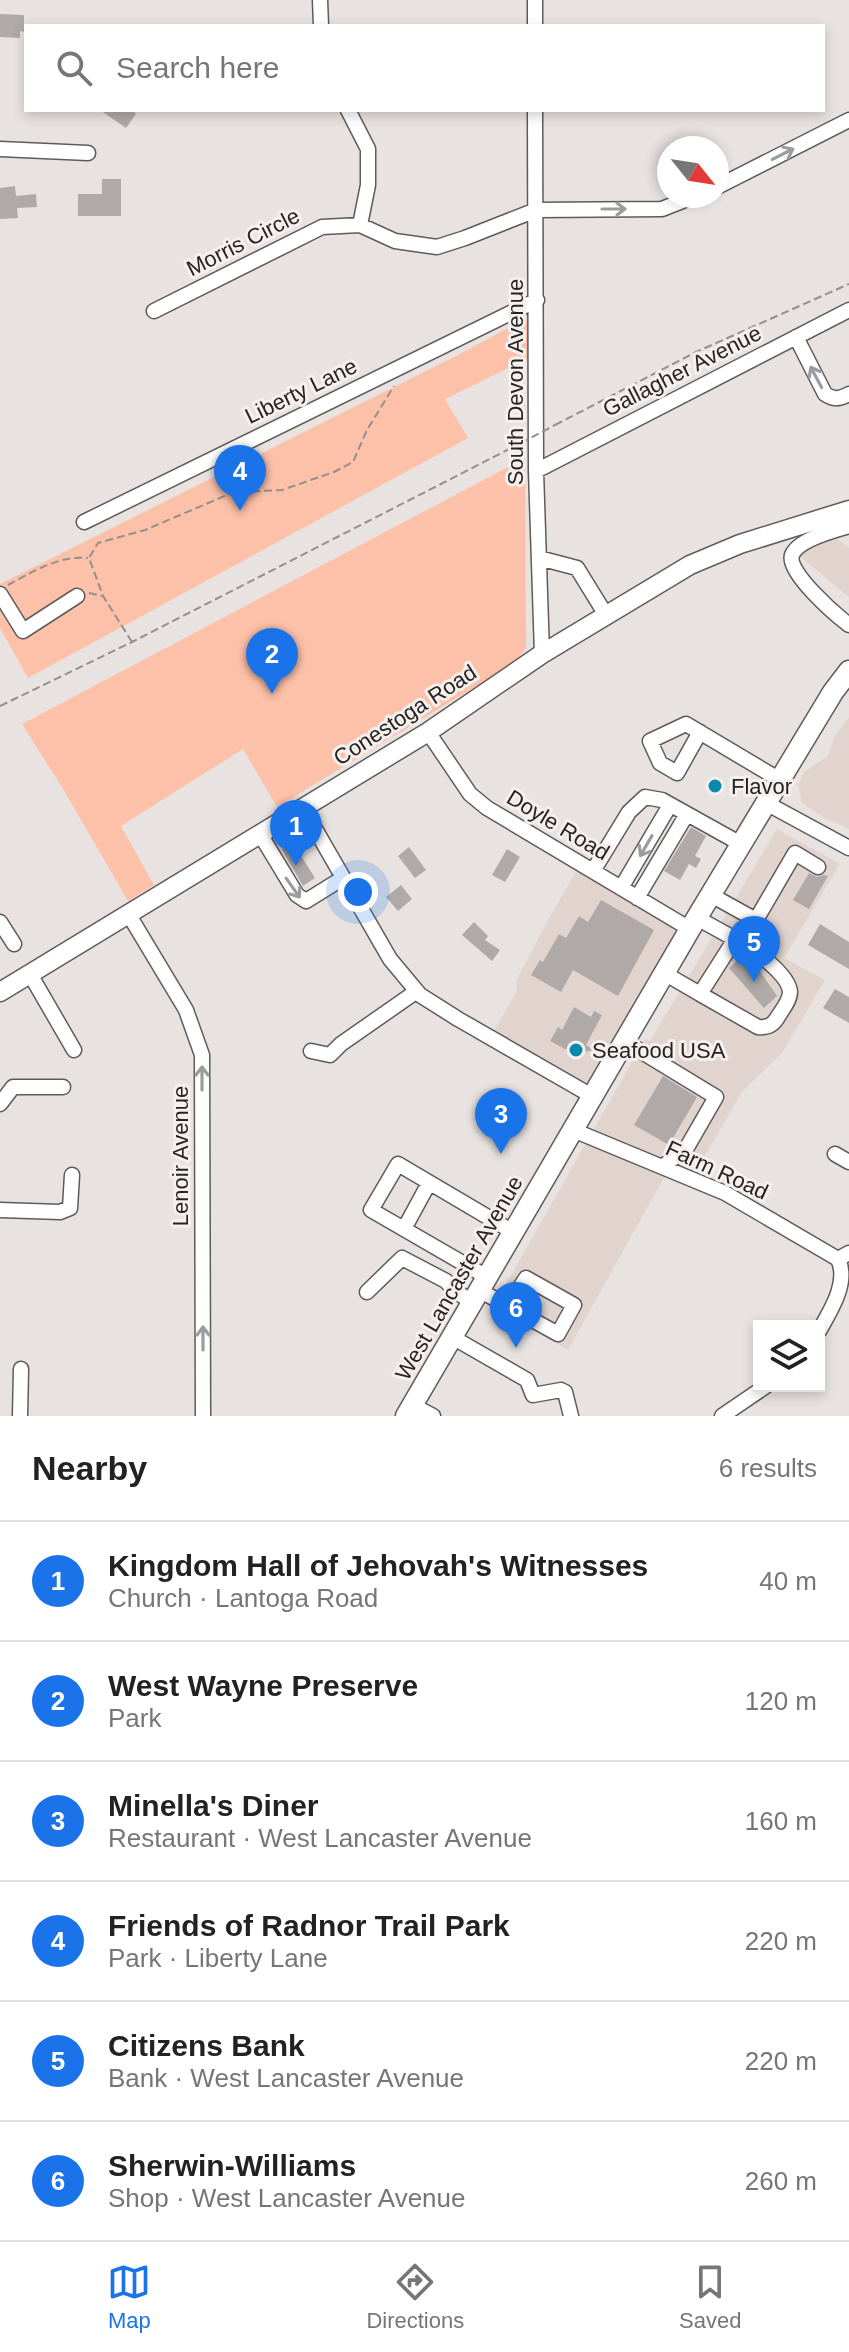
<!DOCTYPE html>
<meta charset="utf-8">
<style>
:root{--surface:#fff;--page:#f6f6f6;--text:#222;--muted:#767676;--line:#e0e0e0;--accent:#1a73e8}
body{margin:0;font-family:Arial,sans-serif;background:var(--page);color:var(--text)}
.controls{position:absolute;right:24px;bottom:24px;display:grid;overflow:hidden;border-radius:0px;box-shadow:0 4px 12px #0003}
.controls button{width:72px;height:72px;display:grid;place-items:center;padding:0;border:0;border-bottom:2px solid var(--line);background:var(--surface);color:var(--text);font:40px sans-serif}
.compass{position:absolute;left:657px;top:136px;width:72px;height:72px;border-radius:50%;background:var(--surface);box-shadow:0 4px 12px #0003;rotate:120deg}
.you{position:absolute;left:358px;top:892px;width:28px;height:28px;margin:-20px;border:6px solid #fff;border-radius:50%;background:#1a73e8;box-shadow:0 0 0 12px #1a73e833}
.badge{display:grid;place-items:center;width:52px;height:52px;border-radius:50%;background:var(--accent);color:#fff;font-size:26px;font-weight:700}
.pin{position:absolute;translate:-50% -66px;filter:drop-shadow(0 2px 4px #0008)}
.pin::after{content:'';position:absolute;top:42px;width:28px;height:24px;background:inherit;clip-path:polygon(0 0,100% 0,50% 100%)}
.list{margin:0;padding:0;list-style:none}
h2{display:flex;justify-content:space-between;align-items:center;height:104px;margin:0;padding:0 32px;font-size:34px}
h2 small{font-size:26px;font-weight:400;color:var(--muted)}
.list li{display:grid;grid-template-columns:52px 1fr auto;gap:24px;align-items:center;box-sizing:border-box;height:120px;padding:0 32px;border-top:2px solid var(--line)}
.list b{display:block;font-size:30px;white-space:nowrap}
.list p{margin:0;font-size:26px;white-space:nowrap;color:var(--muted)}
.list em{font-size:26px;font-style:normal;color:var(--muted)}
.icon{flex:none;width:44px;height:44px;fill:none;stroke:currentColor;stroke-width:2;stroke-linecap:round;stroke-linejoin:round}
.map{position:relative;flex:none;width:849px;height:1416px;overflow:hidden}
.search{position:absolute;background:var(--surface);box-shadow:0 4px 12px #0003;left:24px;right:24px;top:24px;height:88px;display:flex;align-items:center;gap:20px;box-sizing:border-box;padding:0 28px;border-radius:0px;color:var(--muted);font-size:30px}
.sheet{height:824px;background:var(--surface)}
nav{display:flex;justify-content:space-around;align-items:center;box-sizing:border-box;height:112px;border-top:2px solid var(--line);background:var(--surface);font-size:22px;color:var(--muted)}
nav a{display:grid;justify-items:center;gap:4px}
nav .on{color:var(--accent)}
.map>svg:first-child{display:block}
</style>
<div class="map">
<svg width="849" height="1416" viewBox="0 0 849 1416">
<rect width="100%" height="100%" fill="#e8e3e1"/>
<path fill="#e1d4cf" d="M831 534 849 548V597L796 553Z
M849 717V829L823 817 802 803 798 785 804 772 828 756 834 737Z
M777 829 840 864 784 958 825 980 782 1053 742 1092 695 1173 671 1165 568 1350 493 1307 645 1039 650 1041Z
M576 871 677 929 587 1084 494 1031 517 990 516 981 547 922Z"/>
<path fill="#fdc0a9" d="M527 318 529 358 445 399 468 438 28 678 0 628V584L458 355Z
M525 458 526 648 514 663 277 807 243 749 121 826 154 885 128 901 65 792 22 724Z"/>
<path fill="#afaaa8" d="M0 14 24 15V32L20 31V38L0 37Z
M100 110H132L136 114 126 128Z
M102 179H121V216H78V194H102Z
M15 186 16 196 36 194 37 207 17 208 18 218 0 219V188Z
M691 827 706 836 695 856 701 859 696 868 689 864 680 880 664 871Z
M293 843 315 878 303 886 282 850Z
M409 847 426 870 415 878 398 856Z
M507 849 520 857 505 882 492 875Z
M809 873 817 877 824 875 828 876 809 909 793 900Z
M401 885 412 899 398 911 386 897Z
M601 900 654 930 618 996 573 970 561 992 531 975 540 960 543 962 559 934 566 938 579 916 588 922Z
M474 922 488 936 485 940 500 950 492 961 462 935Z
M820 924 849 942V969L808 945Z
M743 955 755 964 777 996 764 1008 729 968Z
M835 989 849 997V1023L823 1008Z
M574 1007 591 1017 594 1011 602 1015 586 1045 594 1050 574 1054 550 1041 558 1027 562 1030Z
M663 1076 697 1097 669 1145 634 1125Z"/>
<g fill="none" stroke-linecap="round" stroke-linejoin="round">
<defs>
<path id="minor" d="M320 0 321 26
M535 26V0
M348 110 368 149V185L360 225
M535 110 536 471 542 654
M0 149 88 153
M717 187 849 120
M154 311 322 227 360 225 395 241 437 247 465 238 536 210 662 209 695 196
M796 337 825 394C834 400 839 399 849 394
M536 471 849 310
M841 512 846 527C832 531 798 540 792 555 786 572 836 615 849 625
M84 522 537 300
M539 558 577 568 606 615
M0 594 23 631 77 596
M428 732 470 794 487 808 690 929
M700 732 677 773 660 763 650 741 686 724 780 780
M766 803 849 848
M303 808 390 959 420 995 458 1019 592 1096
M260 834 297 895 306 901 343 878
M593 871 629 812 645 797 662 800 741 844
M621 888 670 805
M711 895 756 920 795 853 818 867
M637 898 687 814
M129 915 186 1010 202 1055 203 1416
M0 922 14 944
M664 973 700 994 735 939 697 918
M30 974 74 1050
M700 994 758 1027C769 1028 774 1024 779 1015 783 1009 790 1000 790 992 789 974 750 946 735 939
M624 1041 716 1097 686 1149 662 1167
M311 1051 330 1055 341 1044 417 991
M0 1104 13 1087H63
M573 1130 725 1193 838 1259
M835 1154 849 1162
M0 1210 60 1212 70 1208 72 1175
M404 1229 429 1183
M487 1277 371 1210 398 1164 513 1232
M479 1290 558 1334 574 1305 526 1278 508 1306
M367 1292 402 1258 446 1281 455 1291 472 1302
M819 1331C831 1310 849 1282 838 1259L849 1253
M452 1337 527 1380 533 1395 561 1390 565 1392 571 1416
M412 1405 433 1416
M20 1416 21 1369
M722 1416 766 1386"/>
<path id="major" d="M0 992 428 732 542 654 690 565 740 544 849 510"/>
<path id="highway" d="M406 1416 690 929 833 692 849 671"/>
</defs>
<use href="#minor" stroke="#605b59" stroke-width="17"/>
<use href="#major" stroke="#605b59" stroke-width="21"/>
<use href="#highway" stroke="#605b59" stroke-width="23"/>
<path stroke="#938f8e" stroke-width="2" stroke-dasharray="8 4" stroke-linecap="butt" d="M555 425 696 352 849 284
M8 585C32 572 59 555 88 558
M89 593 102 596
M132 642 103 596 89 558 98 543 145 530 234 492 282 490 334 472 353 462 367 430 394 386
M0 706 132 642 521 443"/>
<use href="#minor" stroke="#fff" stroke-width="14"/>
<use href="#major" stroke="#fff" stroke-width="18"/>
<use href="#highway" stroke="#fff" stroke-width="20"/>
<path stroke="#938f8e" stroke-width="2" stroke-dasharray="8 4" stroke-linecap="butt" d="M521 443 555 425"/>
</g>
<defs><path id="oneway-shaft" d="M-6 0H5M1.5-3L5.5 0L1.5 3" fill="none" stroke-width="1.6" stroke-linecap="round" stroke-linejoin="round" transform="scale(2)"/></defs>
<g stroke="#9d9c9c">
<use href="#oneway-shaft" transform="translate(783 154) rotate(-27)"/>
<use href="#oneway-shaft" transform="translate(614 209)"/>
<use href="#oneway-shaft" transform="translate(816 377) rotate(-118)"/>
<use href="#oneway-shaft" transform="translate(646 846) rotate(120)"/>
<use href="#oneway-shaft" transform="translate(293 888) rotate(55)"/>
<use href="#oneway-shaft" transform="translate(202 1078) rotate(-90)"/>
<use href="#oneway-shaft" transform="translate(203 1338) rotate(-90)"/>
</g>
<g fill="#088aab" stroke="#f5f0ee" stroke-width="3">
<circle cx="715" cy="786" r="8"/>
<circle cx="576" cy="1050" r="8"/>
</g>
<g text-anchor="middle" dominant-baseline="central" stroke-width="6" stroke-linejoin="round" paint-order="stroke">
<g font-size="22" fill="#262423" stroke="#f5f0ee">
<text transform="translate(243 242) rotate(-27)">Morris Circle</text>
<text transform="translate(682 371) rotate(-27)">Gallagher Avenue</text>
<text transform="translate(515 382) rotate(-90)">South Devon Avenue</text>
<text transform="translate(301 391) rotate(-26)">Liberty Lane</text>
<text transform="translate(405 715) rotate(-33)">Conestoga Road</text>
<text transform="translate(558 825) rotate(31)">Doyle Road</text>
<text transform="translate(180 1156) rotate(-90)">Lenoir Avenue</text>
<text transform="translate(717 1170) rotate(25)">Farm Road</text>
<text transform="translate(459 1278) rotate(-60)">West Lancaster Avenue</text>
</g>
<g font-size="22" fill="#262423" stroke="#f5f0ee" text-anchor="start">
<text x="731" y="786">Flavor</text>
<text x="592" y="1050">Seafood USA</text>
</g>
</g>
</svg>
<div class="controls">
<button><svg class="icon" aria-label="layers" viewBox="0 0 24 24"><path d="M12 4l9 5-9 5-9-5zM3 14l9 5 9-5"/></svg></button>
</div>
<svg class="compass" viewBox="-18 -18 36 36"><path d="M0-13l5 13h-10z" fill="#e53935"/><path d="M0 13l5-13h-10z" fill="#767676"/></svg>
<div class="you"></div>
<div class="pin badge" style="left:296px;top:866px">1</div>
<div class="pin badge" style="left:272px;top:694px">2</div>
<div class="pin badge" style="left:501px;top:1154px">3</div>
<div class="pin badge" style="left:240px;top:511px">4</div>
<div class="pin badge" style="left:754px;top:982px">5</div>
<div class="pin badge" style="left:516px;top:1348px">6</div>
<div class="search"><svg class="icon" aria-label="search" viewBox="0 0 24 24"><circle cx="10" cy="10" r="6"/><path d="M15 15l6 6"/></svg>Search here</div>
</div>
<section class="sheet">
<h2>Nearby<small>6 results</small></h2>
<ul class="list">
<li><span class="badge">1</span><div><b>Kingdom Hall of Jehovah's Witnesses</b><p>Church · Lantoga Road</p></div><em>40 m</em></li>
<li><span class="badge">2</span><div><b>West Wayne Preserve</b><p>Park</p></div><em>120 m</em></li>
<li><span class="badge">3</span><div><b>Minella's Diner</b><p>Restaurant · West Lancaster Avenue</p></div><em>160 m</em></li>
<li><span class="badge">4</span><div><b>Friends of Radnor Trail Park</b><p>Park · Liberty Lane</p></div><em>220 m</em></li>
<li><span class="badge">5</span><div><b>Citizens Bank</b><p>Bank · West Lancaster Avenue</p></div><em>220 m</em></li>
<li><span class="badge">6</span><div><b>Sherwin-Williams</b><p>Shop · West Lancaster Avenue</p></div><em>260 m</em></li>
</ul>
</section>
<nav>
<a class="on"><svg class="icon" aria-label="map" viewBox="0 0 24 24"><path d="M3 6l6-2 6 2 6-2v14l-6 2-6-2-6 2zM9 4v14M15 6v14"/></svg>Map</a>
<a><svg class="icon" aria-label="directions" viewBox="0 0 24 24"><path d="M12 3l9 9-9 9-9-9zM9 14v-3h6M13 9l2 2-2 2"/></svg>Directions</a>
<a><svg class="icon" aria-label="saved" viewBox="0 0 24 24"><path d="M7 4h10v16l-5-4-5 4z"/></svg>Saved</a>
</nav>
